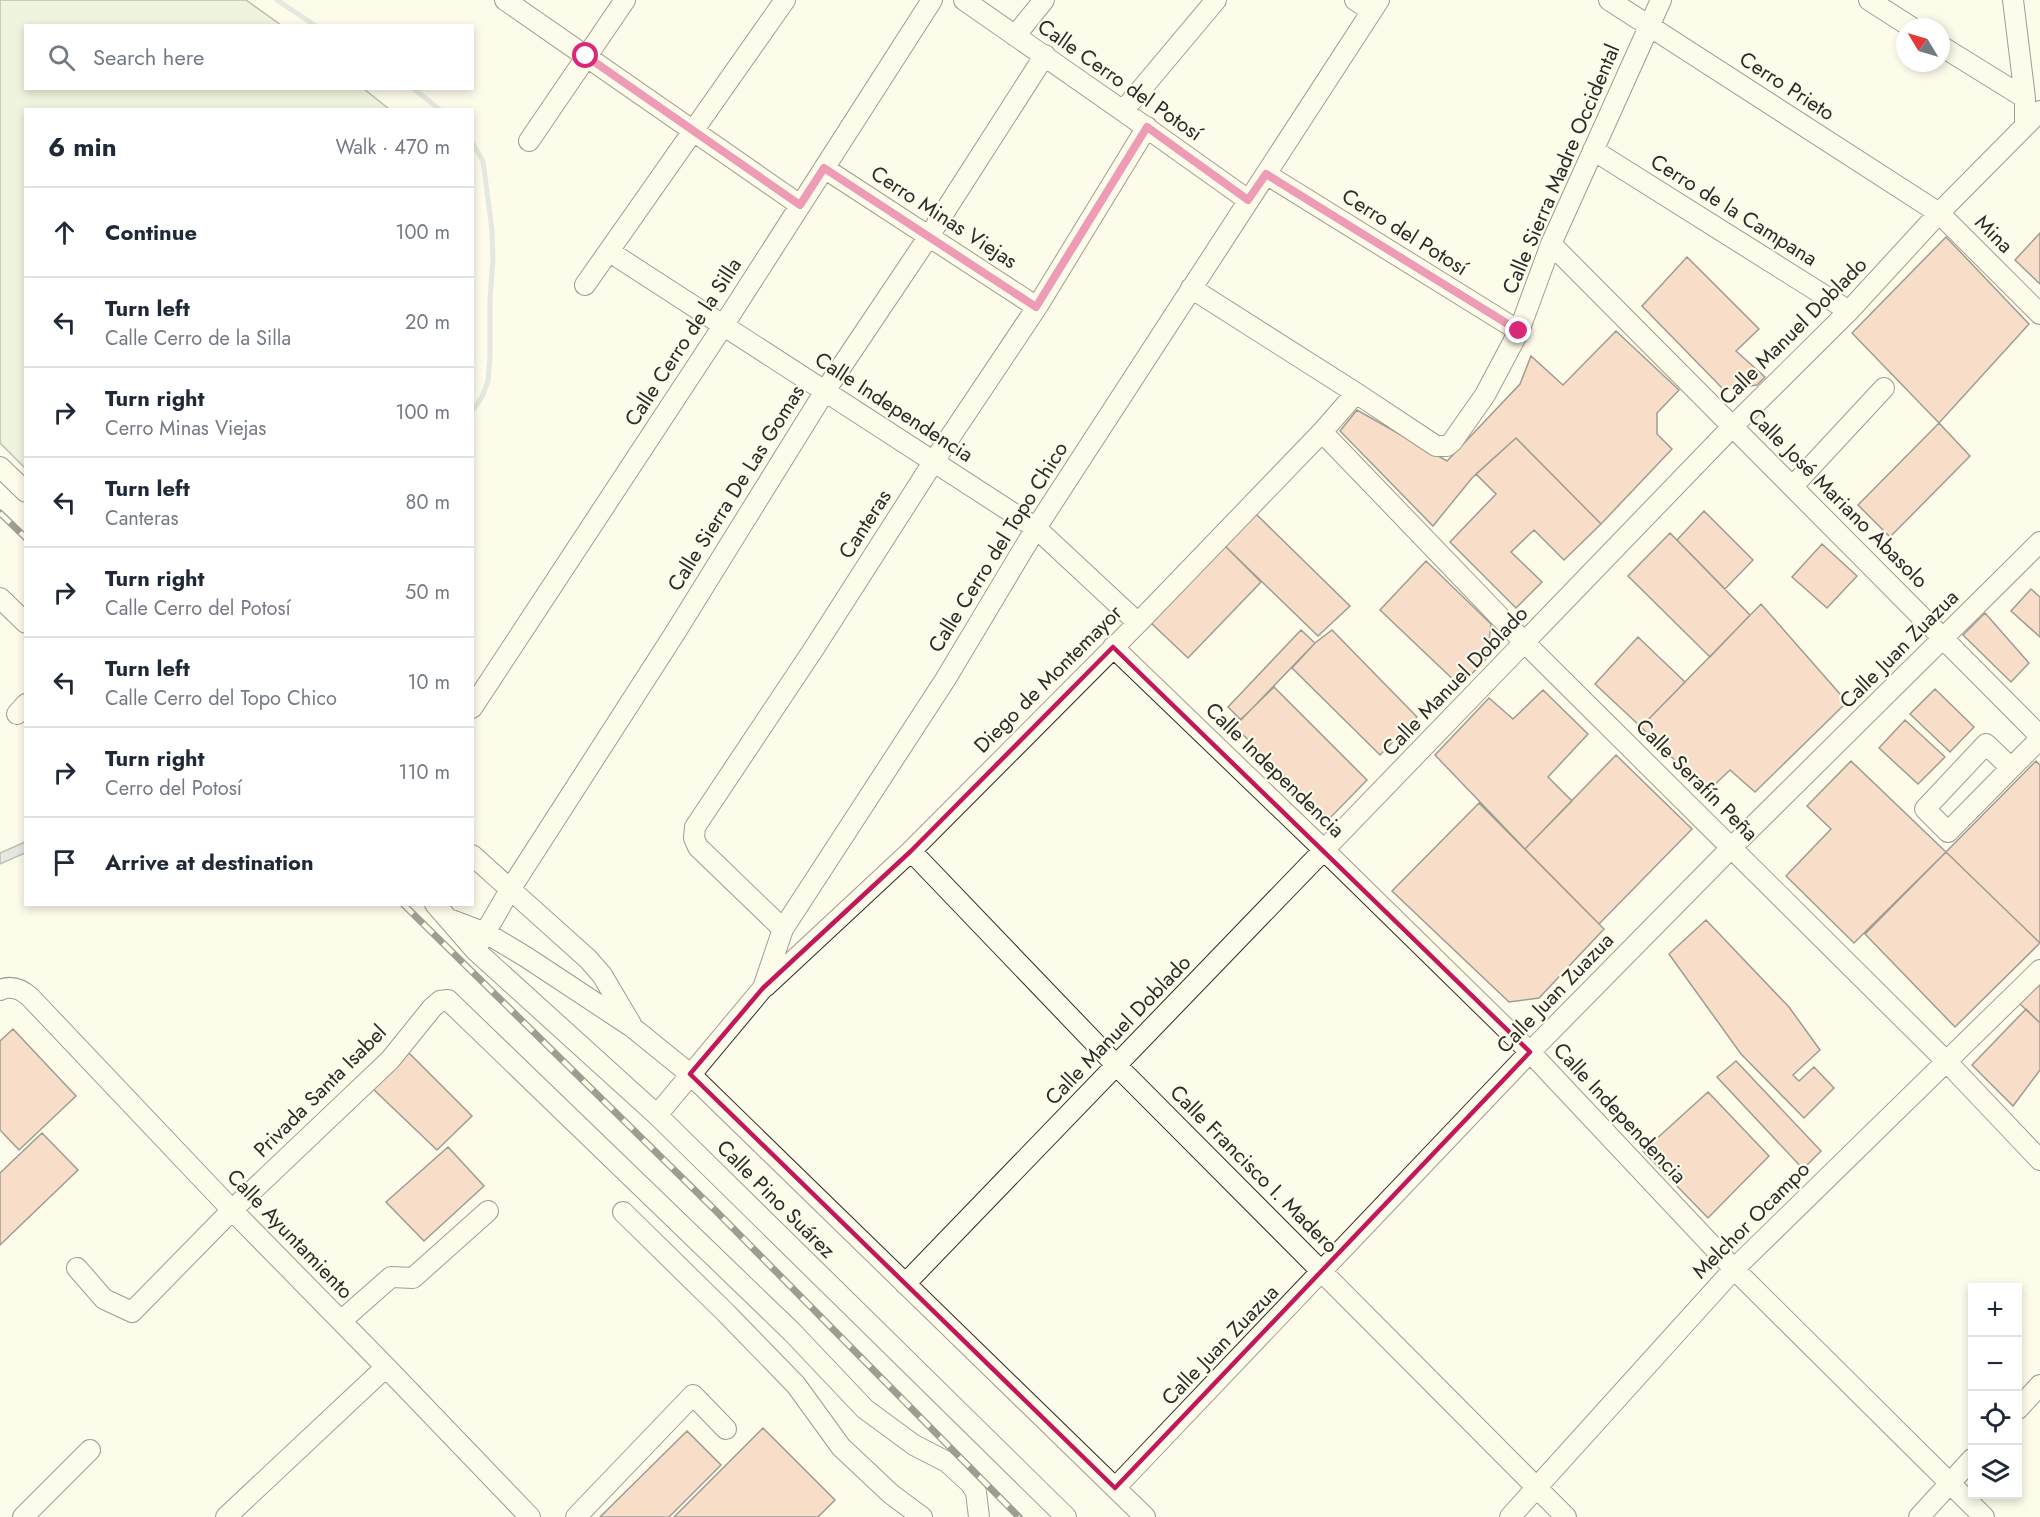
<!DOCTYPE html>
<meta charset="utf-8">
<style>
:root{--surface:#fff;--page:#f2f2f3;--text:#1f2937;--muted:#747a83;--line:#e0e1e3}
body{margin:0;font-family:Jost,sans-serif;background:var(--page);color:var(--text)}
.controls{position:absolute;right:18px;bottom:18px;display:grid;overflow:hidden;border-radius:0px;box-shadow:0 3px 9px #0003}
.controls button{width:54px;height:54px;display:grid;place-items:center;padding:0;border:0;border-bottom:2px solid var(--line);background:var(--surface);color:var(--text);font:30px sans-serif}
.compass{position:absolute;left:1896px;top:18px;width:54px;height:54px;border-radius:50%;background:var(--surface);box-shadow:0 3px 9px #0003;rotate:308deg}
.stop{position:absolute;width:18px;height:18px;margin:-14px;border:4px solid #db2777;border-radius:50%;background:#fff}
.stop.end{background:#db2777;border-color:#fff;box-shadow:0 2px 6px #0008}
.list{margin:0;padding:0;list-style:none}
h2{display:flex;justify-content:space-between;align-items:center;height:78px;margin:0;padding:0 24px;font-size:26px}
h2 small{font-size:20px;font-weight:400;color:var(--muted)}
.list li{display:grid;grid-template-columns:39px 1fr auto;gap:18px;align-items:center;box-sizing:border-box;height:90px;padding:0 24px;border-top:2px solid var(--line)}
.list b{display:block;font-size:22px;white-space:nowrap}
.list p{margin:0;font-size:20px;white-space:nowrap;color:var(--muted)}
.list em{font-size:20px;font-style:normal;color:var(--muted)}
.icon{flex:none;width:33px;height:33px;fill:none;stroke:currentColor;stroke-width:2;stroke-linecap:round;stroke-linejoin:round}
.map{position:relative;flex:none;width:2040px;height:1517px;overflow:hidden}
.search{position:absolute;background:var(--surface);box-shadow:0 3px 9px #0003;left:24px;top:24px;width:450px;height:66px;display:flex;align-items:center;gap:15px;box-sizing:border-box;padding:0 21px;border-radius:0px;color:var(--muted);font-size:22px}
.panel{position:absolute;background:var(--surface);box-shadow:0 3px 9px #0003;left:24px;top:108px;width:450px;height:798px;border-radius:0px}
.map>svg:first-child{display:block}
</style>
<div class="map">
<svg width="2040" height="1517" viewBox="0 0 2040 1517">
<rect width="100%" height="100%" fill="#fdfbea"/>
<path fill="#deebd1" stroke="#74746e" stroke-width="1.5" d="M0 0H246L281 25 26 26V88L364 89 389 109 26 110 25 468 0 443Z"/>
<path fill="#c7d0d0" stroke="#74746e" stroke-width="1.5" d="M25 842V853L0 864V853Z"/>
<g fill="none" stroke-linecap="round" stroke-linejoin="round">
<path stroke="#c7d0d0" stroke-width="5" d="M277 0 316 26
M413 88 440 110
M472 142 483 161 492 230 493 259 490 300V356L488 381 482 397 472 411"/>
</g>
<path fill="#f2b8a0" stroke="#2b2b2b" stroke-width="1.5" d="M2040 233V284L2015 260Z
M1946 237 2029 324 1939 423 1852 333Z
M1687 257 1759 329 1736 351 1765 377 1757 385 1724 390 1642 306Z
M1616 331 1679 390 1657 413V434L1672 449 1601 524 1516 438 1472 478 1433 526 1340 431 1357 410 1447 461 1520 384 1531 356 1563 385Z
M1939 423 1970 456 1890 537 1858 505Z
M1516 438 1601 524 1564 560 1534 530 1511 552 1542 582 1516 608 1450 542 1496 494 1476 474Z
M1704 511 1753 560 1725 589 1677 540Z
M1256 514 1350 606 1318 636 1225 546Z
M1670 533 1750 615 1710 657 1628 576Z
M1822 544 1857 576 1827 608 1792 577Z
M1225 546 1261 582 1188 658 1150 622Z
M1426 561 1491 624 1487 658 1460 686 1380 610Z
M2031 589 2040 597V637L2011 611Z
M1761 604 1847 702 1755 792 1730 770 1707 792 1641 727Z
M1985 613 2029 663 2011 682 1963 635Z
M1301 630 1315 643 1241 720 1228 707Z
M1332 630 1417 717 1380 755 1292 668 1315 643Z
M1638 637 1685 682 1641 727 1595 684Z
M1274 687 1367 780 1329 819 1234 726Z
M1935 689 1974 727 1950 752 1910 714Z
M1543 690 1588 734 1548 777 1572 801 1525 849 1435 755 1489 698 1513 719Z
M1905 720 1945 757 1918 784 1879 748Z
M1616 755 1692 829 1599 924 1525 849Z
M1851 761 1946 852 1854 943 1786 876 1831 829 1807 806Z
M2036 761 2040 765V943L1946 852Z
M1479 803 1604 929 1539 998 1509 1002 1392 891Z
M1946 852 2040 943 1955 1027 1865 934Z
M1706 920 1789 1007 1820 1050 1793 1075 1799 1081 1814 1067 1834 1088 1804 1118 1741 1054 1669 954Z
M2040 982V1023L2019 1003Z
M2026 1009 2040 1023V1070L2013 1106 1972 1065Z
M13 1029 76 1096 19 1150 0 1130V1041Z
M409 1053 472 1116 437 1150 370 1086Z
M1736 1061 1821 1151 1803 1169 1717 1077Z
M1708 1092 1769 1156 1708 1218 1643 1151Z
M42 1133 78 1170 0 1245V1173Z
M448 1147 484 1186 424 1241 386 1202Z
M763 1428 835 1500 818 1517H674Z
M687 1431 721 1465 669 1517H600Z"/>
<g fill="none" stroke-linecap="round" stroke-linejoin="round">
<defs>
<path id="minor" d="M505 0 800 205
M964 0 1123 111 1248 200
M1355 0 1372 11
M1609 0 1939 213 2040 314
M1869 0 1911 27
M2013 0 2025 98V126
M1015 36 1044 0
M1941 46 2025 98
M1123 111 1216 0
M529 141 625 0
M1593 150 1849 311
M824 168 1037 307
M1266 174 1519 331
M1551 244 2040 736
M610 252 1036 528 1138 623
M585 285 785 0
M1191 288 1356 393 1436 446H1447L1452 442 1485 395 1519 331 1551 244 1661 0
M1322 432 1525 643 1947 1062 2040 1160
M0 467 26 492
M1793 486 1884 388
M0 598 26 623
M1113 647 1325 851 1530 1052 1734 1269 1984 1517
M472 708 723 326 932 0
M17 714 26 704
M2011 768 1986 744 1925 809 1948 832 2011 768 2040 739
M911 851 1117 1066 1566 1517
M472 855 588 959 602 975 631 1024
M435 904 475 950 657 1115 1066 1517
M449 919 486 933 526 957 632 1027 690 1074 1145 1517
M783 929 698 847 694 838 695 827 815 647 934 461 1037 307 1147 127
M475 950 511 888 675 633 825 391 929 236 1045 55
M765 987 911 851 1138 623 1322 432 1356 393
M0 990C12 985 21 989 30 997L232 1210 386 1367 530 1517
M657 1115 763 988 783 929 945 680 1036 528 1379 0
M623 1212 726 1313 796 1385 841 1447 891 1494 922 1517
M77 1268 104 1299 132 1312 232 1210 390 1060 432 1008 440 1001 448 1000 792 1332 865 1409 914 1445 947 1462 970 1483 976 1492 979 1517
M905 1284 1733 426 1849 311 1939 213 2040 111
M341 1321 391 1277 413 1278 488 1211
M2018 1409 2040 1385
M1115 1488 1530 1052 1731 848 2040 542
M23 1517 90 1450
M226 1517 386 1367
M576 1517 693 1395 726 1429
M1510 1517 1734 1269 2040 970
M1919 1517 1972 1459"/>
</defs>
<use href="#minor" stroke="#2b2b2b" stroke-width="22"/>
<use href="#minor" stroke="#fdfbea" stroke-width="20"/>
<defs>
<path id="rail" d="M0 513 26 538
M403 904 715 1210 1019 1517"/>
</defs>
<use href="#rail" stroke="#2b2b2b" stroke-width="7"/>
<use href="#rail" stroke="#fdfbea" stroke-width="4.5" stroke-dasharray="14" stroke-linecap="butt"/>
</g>
<g fill="none" stroke-linecap="round" stroke-linejoin="round">
<path stroke="#db2777" stroke-width="8" d="M586 56 800 205 824 168 1036 307 1147 127 1248 200 1266 174 1519 331"/>
</g>
<path d="M0 0H2040V1517H0ZM1113 647 1530 1052 1115 1488 690 1074 763 988 911 851Z" fill="#fdfbea" fill-opacity=".55" fill-rule="evenodd"/>
<path fill="none" stroke="#c2185b" stroke-width="4.5" stroke-linejoin="round" d="M1113 647 1530 1052 1115 1488 690 1074 763 988 911 851Z"/>
<g text-anchor="middle" dominant-baseline="central" stroke-width="4.5" stroke-linejoin="round" paint-order="stroke">
<g font-size="21" fill="#2b2b2b" stroke="#fdfbea">
<text transform="translate(1120 80) rotate(35)">Calle Cerro del Potosí</text>
<text transform="translate(1787 86) rotate(33)">Cerro Prieto</text>
<text transform="translate(1561 169) rotate(-67)">Calle Sierra Madre Occidental</text>
<text transform="translate(1734 210) rotate(32)">Cerro de la Campana</text>
<text transform="translate(944 217) rotate(33)">Cerro Minas Viejas</text>
<text transform="translate(1405 232) rotate(32)">Cerro del Potosí</text>
<text transform="translate(1994 234) rotate(45)">Mina</text>
<text transform="translate(1793 331) rotate(-45)">Calle Manuel Doblado</text>
<text transform="translate(683 342) rotate(-57)">Calle Cerro de la Silla</text>
<text transform="translate(894 407) rotate(33)">Calle Independencia</text>
<text transform="translate(736 488) rotate(-58)">Calle Sierra De Las Gomas</text>
<text transform="translate(1838 498) rotate(45)">Calle José Mariano Abasolo</text>
<text transform="translate(865 524) rotate(-57)">Canteras</text>
<text transform="translate(998 547) rotate(-58)">Calle Cerro del Topo Chico</text>
<text transform="translate(1899 649) rotate(-45)">Calle Juan Zuazua</text>
<text transform="translate(1048 679) rotate(-45)">Diego de Montemayor</text>
<text transform="translate(1455 681) rotate(-46)">Calle Manuel Doblado</text>
<text transform="translate(1275 770) rotate(44)">Calle Independencia</text>
<text transform="translate(1697 780) rotate(45)">Calle Serafín Peña</text>
<text transform="translate(1555 993) rotate(-46)">Calle Juan Zuazua</text>
<text transform="translate(1118 1030) rotate(-46)">Calle Manuel Doblado</text>
<text transform="translate(320 1091) rotate(-45)">Privada Santa Isabel</text>
<text transform="translate(1620 1113) rotate(47)">Calle Independencia</text>
<text transform="translate(1254 1169) rotate(45)">Calle Francisco I. Madero</text>
<text transform="translate(776 1199) rotate(45)">Calle Pino Suárez</text>
<text transform="translate(1751 1220) rotate(-45)">Melchor Ocampo</text>
<text transform="translate(290 1234) rotate(46)">Calle Ayuntamiento</text>
<text transform="translate(1220 1345) rotate(-46)">Calle Juan Zuazua</text>
</g>
</g>
</svg>
<div class="controls">
<button>+</button>
<button>−</button>
<button><svg class="icon" aria-label="locate" viewBox="0 0 24 24"><circle cx="12" cy="12" r="6"/><path d="M12 2v4M12 18v4M2 12h4M18 12h4"/></svg></button>
<button><svg class="icon" aria-label="layers" viewBox="0 0 24 24"><path d="M12 4l9 5-9 5-9-5zM3 14l9 5 9-5"/></svg></button>
</div>
<svg class="compass" viewBox="-18 -18 36 36"><path d="M0-13l5 13h-10z" fill="#e53935"/><path d="M0 13l5-13h-10z" fill="#747a83"/></svg>
<div class="stop" style="left:586px;top:56px"></div>
<div class="stop end" style="left:1519px;top:331px"></div>
<div class="search"><svg class="icon" aria-label="search" viewBox="0 0 24 24"><circle cx="10" cy="10" r="6"/><path d="M15 15l6 6"/></svg>Search here</div>
<section class="panel">
<h2>6 min<small>Walk · 470 m</small></h2>
<ul class="list">
<li><svg class="icon" aria-label="ahead" viewBox="0 0 24 24"><path d="M12 20V5M6 11l6-6 6 6"/></svg><div><b>Continue</b></div><em>100 m</em></li>
<li><svg class="icon" aria-label="left" viewBox="0 0 24 24"><path d="M17 20v-9H6M10 6l-5 5 5 5"/></svg><div><b>Turn left</b><p>Calle Cerro de la Silla</p></div><em>20 m</em></li>
<li><svg class="icon" aria-label="right" viewBox="0 0 24 24"><path d="M7 20v-9h11M14 6l5 5-5 5"/></svg><div><b>Turn right</b><p>Cerro Minas Viejas</p></div><em>100 m</em></li>
<li><svg class="icon" aria-label="left" viewBox="0 0 24 24"><path d="M17 20v-9H6M10 6l-5 5 5 5"/></svg><div><b>Turn left</b><p>Canteras</p></div><em>80 m</em></li>
<li><svg class="icon" aria-label="right" viewBox="0 0 24 24"><path d="M7 20v-9h11M14 6l5 5-5 5"/></svg><div><b>Turn right</b><p>Calle Cerro del Potosí</p></div><em>50 m</em></li>
<li><svg class="icon" aria-label="left" viewBox="0 0 24 24"><path d="M17 20v-9H6M10 6l-5 5 5 5"/></svg><div><b>Turn left</b><p>Calle Cerro del Topo Chico</p></div><em>10 m</em></li>
<li><svg class="icon" aria-label="right" viewBox="0 0 24 24"><path d="M7 20v-9h11M14 6l5 5-5 5"/></svg><div><b>Turn right</b><p>Cerro del Potosí</p></div><em>110 m</em></li>
<li><svg class="icon" aria-label="arrive" viewBox="0 0 24 24"><path d="M6 21V4h12l-3 4 3 4H6"/></svg><div><b>Arrive at destination</b></div></li>
</ul>
</section>
</div>
